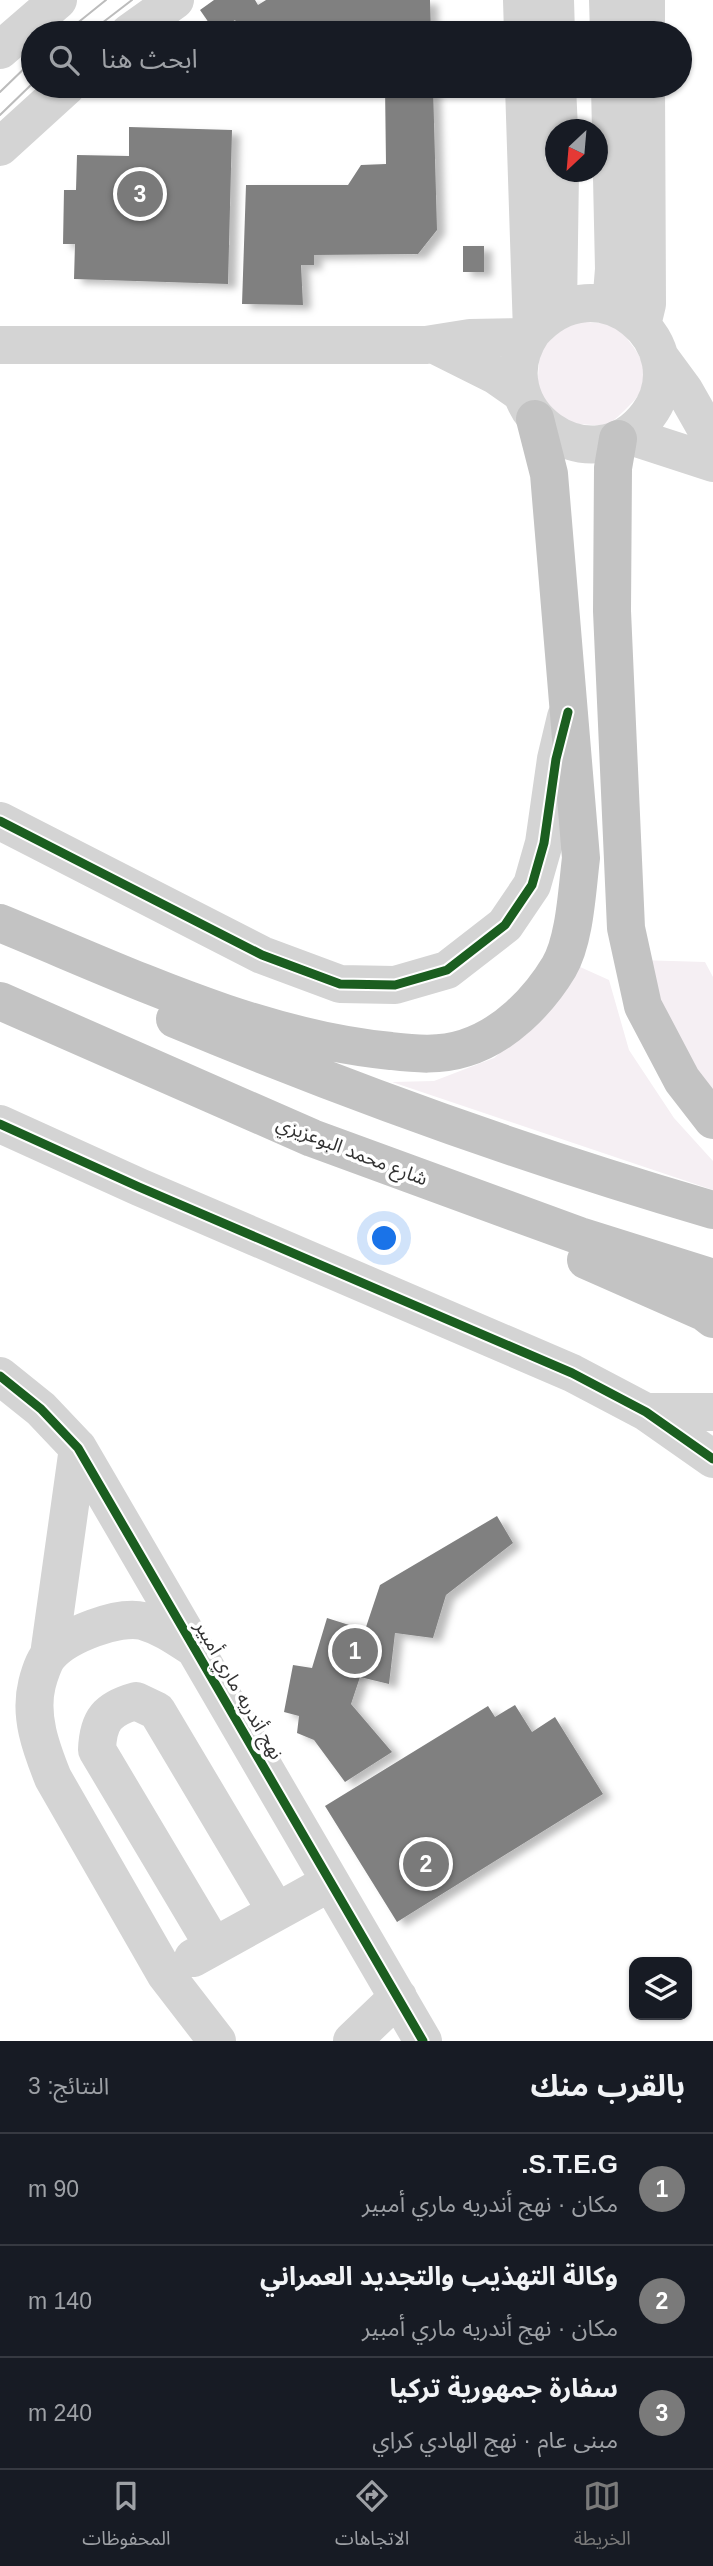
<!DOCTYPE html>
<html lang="ar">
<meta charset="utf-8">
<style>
:root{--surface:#171b24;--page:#20242c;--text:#f1f3f6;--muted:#9ea1a6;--line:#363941;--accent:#7a7a7a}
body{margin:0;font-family:Arial,"Noto Sans Arabic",sans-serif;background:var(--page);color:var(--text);direction:rtl}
.controls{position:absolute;right:21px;bottom:21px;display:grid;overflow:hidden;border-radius:14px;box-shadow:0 2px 5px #0004}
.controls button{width:63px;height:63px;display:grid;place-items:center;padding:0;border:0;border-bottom:2px solid var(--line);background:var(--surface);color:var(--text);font:35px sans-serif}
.compass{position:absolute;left:545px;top:119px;width:63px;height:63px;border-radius:50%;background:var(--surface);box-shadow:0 2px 5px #0004;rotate:206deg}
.you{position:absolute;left:385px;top:1239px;width:24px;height:24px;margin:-18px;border:5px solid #fff;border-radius:50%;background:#1a73e8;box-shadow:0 0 0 10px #1a73e833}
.badge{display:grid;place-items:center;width:46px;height:46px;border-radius:50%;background:var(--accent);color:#fff;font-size:23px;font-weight:700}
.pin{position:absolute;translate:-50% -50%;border:4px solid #fff;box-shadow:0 2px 7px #0006}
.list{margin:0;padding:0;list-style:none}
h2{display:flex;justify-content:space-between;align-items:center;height:91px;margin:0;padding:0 28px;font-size:30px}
h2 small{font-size:23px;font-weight:400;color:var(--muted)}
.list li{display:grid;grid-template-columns:46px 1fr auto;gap:21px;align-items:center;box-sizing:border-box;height:112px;padding:0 28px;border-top:2px solid var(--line)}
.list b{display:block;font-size:26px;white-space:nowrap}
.list p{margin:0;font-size:23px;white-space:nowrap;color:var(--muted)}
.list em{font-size:23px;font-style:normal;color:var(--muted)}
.icon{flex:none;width:38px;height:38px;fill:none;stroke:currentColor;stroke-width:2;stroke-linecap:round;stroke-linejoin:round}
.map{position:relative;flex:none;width:713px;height:2041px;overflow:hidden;direction:ltr}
.search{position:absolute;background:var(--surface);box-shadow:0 2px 5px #0004;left:21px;right:21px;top:21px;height:77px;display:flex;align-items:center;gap:18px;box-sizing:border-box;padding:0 24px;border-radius:38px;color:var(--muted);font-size:26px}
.sheet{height:427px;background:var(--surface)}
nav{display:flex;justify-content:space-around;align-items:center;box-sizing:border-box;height:98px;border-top:2px solid var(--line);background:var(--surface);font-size:19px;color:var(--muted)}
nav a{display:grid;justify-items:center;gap:4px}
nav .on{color:var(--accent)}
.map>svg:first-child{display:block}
</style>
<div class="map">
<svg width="713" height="2041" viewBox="0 0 713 2041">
<defs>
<filter id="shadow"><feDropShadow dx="8" dy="4.5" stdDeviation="3.5" flood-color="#0004"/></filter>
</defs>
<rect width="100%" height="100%" fill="#fff"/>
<path fill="#f5eff3" d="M572 321 615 324C657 373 657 384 607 426L565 423 537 391 540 349Z
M639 960 705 962 713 977V1103Z
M569 962 609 980 629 1050 674 1118 713 1161V1190L392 1082 434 1081 494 1058 537 1022Z"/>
<path fill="#808080" filter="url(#shadow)" d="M214 0H255L258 5 266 0H430L431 33H345L335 21 315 33H243L235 20 216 33 200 10Z
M385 86H433L437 230 418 254 314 255V265H301L303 305 242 304 246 185H348L361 165 386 164Z
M129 127 232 130 228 284 74 279 75 244H63L64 190H76L77 155 129 156Z
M463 246H484V272H463Z
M497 1516 513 1543 446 1595 433 1638 395 1633 389 1684 360 1677 351 1704 392 1752 345 1782 314 1740 297 1733 299 1716 284 1712 293 1665 312 1668 327 1618 365 1630 380 1585Z
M515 1705 532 1732 555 1717 603 1794 397 1922 325 1806 488 1706 495 1717Z"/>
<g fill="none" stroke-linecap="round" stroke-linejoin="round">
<path stroke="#d4d4d4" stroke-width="38" d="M522 0 523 33
M555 0 556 33
M608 0 609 33
M129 33 175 0
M646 33V0
M0 50 58 0
M524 86 532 332C480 410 593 489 648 415 699 346 599 256 532 332
M557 86 559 130
M610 86 614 269 611 306
M0 147 67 86
M558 309 560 172
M642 325 647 304 646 86
M0 345H426L470 338 528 337
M435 345 495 375 521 393
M659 356 684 390 713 441
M627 435 713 463
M0 821 262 955 340 984 395 985 447 970 505 925 532 885 544 843 556 759 566 717
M0 1124 139 1187 572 1373 646 1412 713 1459
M0 1376 41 1409 78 1448 423 2041
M646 1412H713
M195 1649C178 1638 163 1627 143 1621 118 1615 67 1635 50 1654 44 1660 39 1676 37 1684 29 1716 41 1748 53 1778L166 1975 217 2041
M49 1655 78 1448
M213 1945 97 1750C98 1720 107 1709 136 1701L157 1711 276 1911
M193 1958 329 1883
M352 2041 398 1997"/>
<path stroke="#c3c3c3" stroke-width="38" d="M618 439 613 468 612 611 626 928 643 1006 682 1080 713 1120
M0 923C125 974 255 1038 391 1051 416 1054 440 1056 465 1048 504 1036 538 1002 559 967 575 940 577 890 581 858L549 474 535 419
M0 1001 312 1138 580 1236 713 1278
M175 1019C350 1092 531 1157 713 1210
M586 1260 704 1312 713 1319"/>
<path stroke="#bcbcbc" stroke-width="2" d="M65 33 106 0
M89 33 132 0
M0 92 33 60
M0 115 33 83"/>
<defs>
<path id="cycleway" d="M0 821 262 955 340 984 395 985 447 970 505 925 532 885 544 843 556 759 568 712
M0 1124 139 1187 572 1373 646 1412 713 1459
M0 1376 41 1409 78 1448 423 2041"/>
</defs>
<use href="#cycleway" stroke="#fff" stroke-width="13"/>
<use href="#cycleway" stroke="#1b5e20" stroke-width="9"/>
</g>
<g text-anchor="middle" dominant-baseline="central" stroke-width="7" stroke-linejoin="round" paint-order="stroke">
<g font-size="19" fill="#323232" stroke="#fff">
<text transform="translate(352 1151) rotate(21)">شارع محمد البوعزيزي</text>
<text transform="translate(239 1690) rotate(60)">نهج أندريه ماري أمبير</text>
</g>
</g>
</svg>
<div class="controls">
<button><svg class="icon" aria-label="layers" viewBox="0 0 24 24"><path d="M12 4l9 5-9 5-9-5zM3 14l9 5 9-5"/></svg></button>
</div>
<svg class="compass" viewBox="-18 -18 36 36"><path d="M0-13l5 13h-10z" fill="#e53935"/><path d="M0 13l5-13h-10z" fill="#9ea1a6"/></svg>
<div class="you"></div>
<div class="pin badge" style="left:355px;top:1651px">1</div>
<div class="pin badge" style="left:426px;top:1864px">2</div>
<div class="pin badge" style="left:140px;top:194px">3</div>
<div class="search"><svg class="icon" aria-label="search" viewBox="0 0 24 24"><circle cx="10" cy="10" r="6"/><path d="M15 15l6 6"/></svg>ابحث هنا</div>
</div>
<section class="sheet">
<h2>بالقرب منك<small>النتائج: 3</small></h2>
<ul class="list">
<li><span class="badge">1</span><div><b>S.T.E.G.</b><p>مكان · نهج أندريه ماري أمبير</p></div><em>90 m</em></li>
<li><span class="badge">2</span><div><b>وكالة التهذيب والتجديد العمراني</b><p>مكان · نهج أندريه ماري أمبير</p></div><em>140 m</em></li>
<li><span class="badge">3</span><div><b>سفارة جمهورية تركيا</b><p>مبنى عام · نهج الهادي كراي</p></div><em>240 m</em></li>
</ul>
</section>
<nav>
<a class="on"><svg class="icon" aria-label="map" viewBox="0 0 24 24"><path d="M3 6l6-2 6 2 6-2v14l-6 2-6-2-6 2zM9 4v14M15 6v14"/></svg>الخريطة</a>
<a><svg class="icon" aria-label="directions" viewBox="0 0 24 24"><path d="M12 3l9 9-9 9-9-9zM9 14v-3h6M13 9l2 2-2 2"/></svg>الاتجاهات</a>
<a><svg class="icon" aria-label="saved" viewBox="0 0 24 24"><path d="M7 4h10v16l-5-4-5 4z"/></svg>المحفوظات</a>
</nav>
